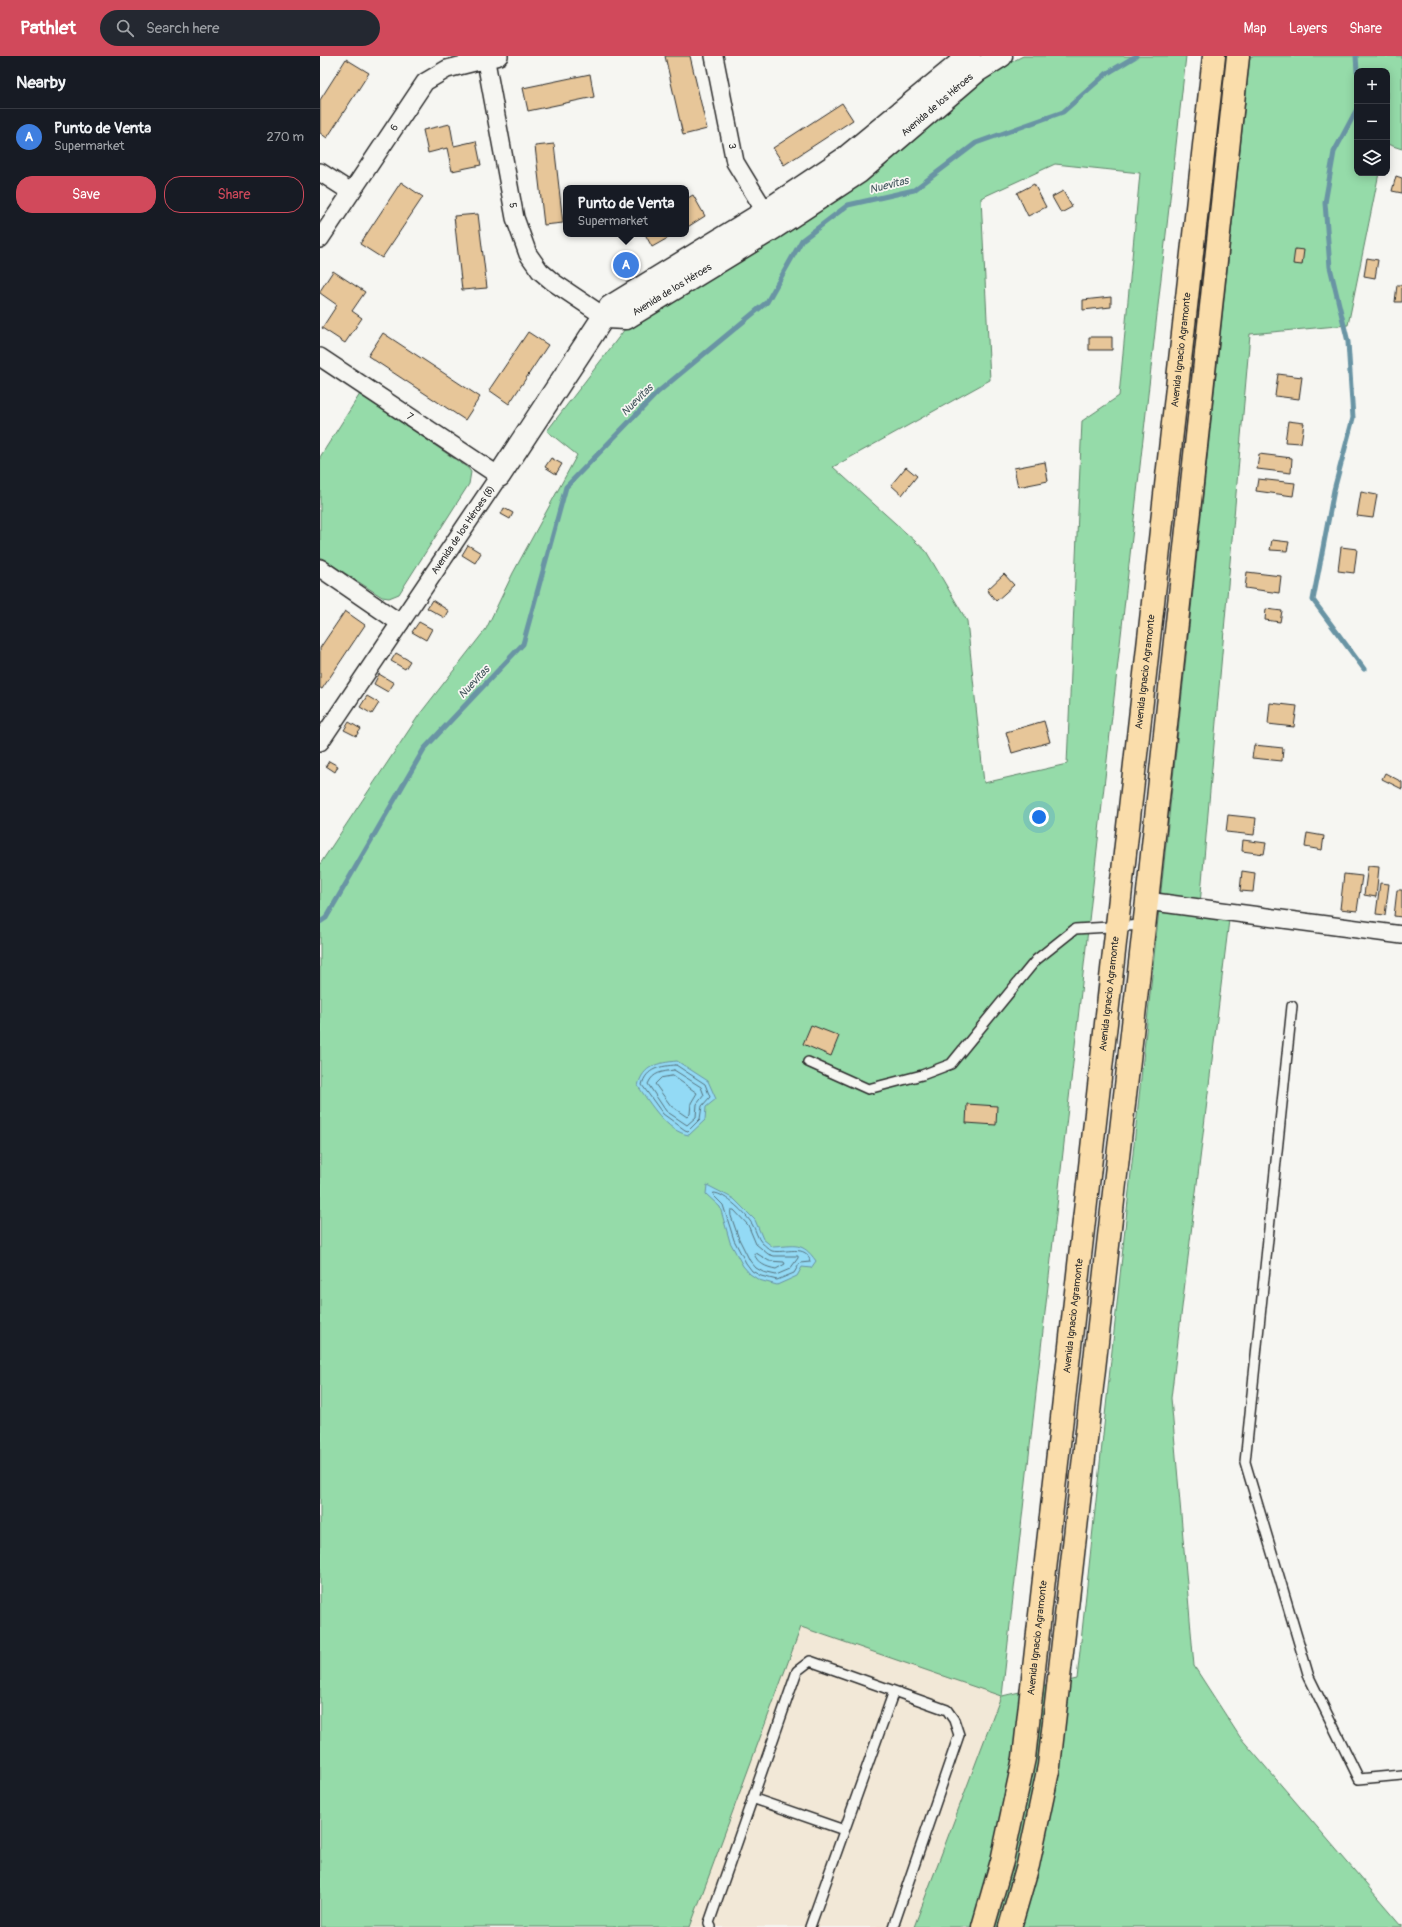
<!DOCTYPE html>
<meta charset="utf-8">
<style>
:root{--surface:#171b24;--page:#242831;--text:#f1f3f6;--muted:#9ea1a6;--line:#363941;--accent:#d1495b}
body{margin:0;font-family:Pangolin,sans-serif;background:var(--page);color:var(--text)}
.controls{position:absolute;right:12px;top:12px;display:grid;overflow:hidden;border-radius:8px;box-shadow:0 2px 10px #0003}
.controls button{width:36px;height:36px;display:grid;place-items:center;padding:0;border:0;border-bottom:1px solid var(--line);background:var(--surface);color:var(--text);font:20px sans-serif}
.you{position:absolute;left:719px;top:761px;width:14px;height:14px;margin:-10px;border:3px solid #fff;border-radius:50%;background:#1a73e8;box-shadow:0 0 0 6px #1a73e833}
.badge{display:grid;place-items:center;width:26px;height:26px;border-radius:50%;background:var(--accent);color:#fff;font-size:13px;font-weight:700}
.pin{position:absolute;translate:-50% -50%;border:2px solid #fff;box-shadow:0 1px 4px #0006}
.popup{position:absolute;left:243px;top:129px;width:126px;height:52px;box-sizing:border-box;display:grid;place-content:center;border-radius:8px;background:var(--surface);filter:drop-shadow(0 1px 3px #0005);font-size:13px;white-space:nowrap;color:var(--muted)}
.popup b{font-size:15px;color:var(--text)}
.popup::after{content:'';position:absolute;left:50%;top:100%;margin-left:-8px;border:8px solid transparent;border-top-color:var(--surface)}
.list{margin:0;padding:0;list-style:none}
h2{display:flex;justify-content:space-between;align-items:center;height:52px;margin:0;padding:0 16px;font-size:17px}
h2 small{font-size:13px;font-weight:400;color:var(--muted)}
.list li{display:grid;grid-template-columns:26px 1fr auto;gap:12px;align-items:center;box-sizing:border-box;height:56px;padding:0 16px;border-top:1px solid var(--line)}
.list b{display:block;font-size:15px;white-space:nowrap}
.list p{margin:0;font-size:13px;white-space:nowrap;color:var(--muted)}
.list em{font-size:13px;font-style:normal;color:var(--muted)}
.actions{display:flex;gap:8px;padding:12px 16px}
.actions a{flex:1;padding:9px 0;border:1px solid var(--accent);border-radius:16px;text-align:center;font-size:14px;color:var(--accent)}
.actions .main{background:var(--accent);color:#fff}
.icon{flex:none;width:22px;height:22px;fill:none;stroke:currentColor;stroke-width:2;stroke-linecap:round;stroke-linejoin:round}
.map{position:relative;flex:none;width:1082px;height:1871px;overflow:hidden}
header{display:flex;align-items:center;gap:24px;box-sizing:border-box;height:56px;padding:0 20px;background:var(--accent);color:#fff}
header strong{font-size:19px}
nav{display:flex;gap:22px;margin-inline-start:auto;font-size:14px}
.search{width:280px;height:36px;background:var(--page);display:flex;align-items:center;gap:10px;box-sizing:border-box;padding:0 14px;border-radius:22px;color:var(--muted);font-size:15px}
main{display:flex}
aside{flex:1;background:var(--surface)}
.map>svg:first-child{display:block}
</style>
<header>
<strong>Pathlet</strong>
<div class="search"><svg class="icon" aria-label="search" viewBox="0 0 24 24"><circle cx="10" cy="10" r="6"/><path d="M15 15l6 6"/></svg>Search here</div>
<nav><a>Map</a><a>Layers</a><a>Share</a></nav>
</header>
<main>
<aside>
<h2>Nearby<small></small></h2>
<ul class="list">
<li><span class="badge" style="background:#3f7fe0">A</span><div><b>Punto de Venta</b><p>Supermarket</p></div><em>270 m</em></li>
</ul>
<div class="actions"><a class="main">Save</a><a>Share</a></div>
</aside>
<div class="map">
<svg width="1082" height="1871" viewBox="0 0 1082 1871">
<rect width="100%" height="100%" fill="#f6f6f2"/>
<filter id="ink" filterUnits="userSpaceOnUse"><feTurbulence type="fractalNoise" baseFrequency=".025" numOctaves="2"/><feDisplacementMap in="SourceGraphic" scale="8" xChannelSelector="R" yChannelSelector="G"/><feConvolveMatrix kernelMatrix="1 2 1 2 8 2 1 2 1" color-interpolation-filters="sRGB"/></filter>
<g filter="url(#ink)">
<path fill="#f2e8d7" d="M481 1571 682 1640 594 1871H370Z"/>
<path fill="#95dba9" stroke="#60836a" fill-rule="evenodd" d="M703 0H866L682 1640 757 1623 930 0H1082V93L1067 88V15H1037V117H1059L1028 269 930 278 879 860 909 864 851 1342 874 1610 920 1681 1081 1869 1082 1868V1871H594L681 1640 481 1571 370 1871H0V808L99 659 166 573 193 517 257 399 227 375 305 273 670 17ZM735 108 820 117 799 340 762 365 747 708 664 727 647 565 606 495 513 411 670 324 661 142Z
M40 338 148 412 151 416 149 428 79 538 69 542 62 541 0 501V401Z"/>
<path fill="#93daf5" stroke="#6994a4" d="M357 1005 388 1025 396 1043 386 1051 385 1064 369 1079C347 1076 330 1047 318 1030 323 1009 338 1007 357 1005Z
M387 1129 414 1143 435 1164 443 1183 453 1191C475 1190 482 1185 496 1205L491 1212 482 1211 477 1220 457 1229 439 1224 430 1218 423 1210 410 1186 400 1151 386 1138Z"/>
<g fill="none" stroke-linecap="round" stroke-linejoin="round">
<path stroke="#55717c" stroke-width="1" d="M356 1009 385 1028 390 1041 382 1050 380 1063 368 1075 365 1074 343 1058 322 1029C326 1012 341 1010 356 1009Z
M354 1014 381 1031 384 1039 377 1048 376 1061 367 1069 346 1055 328 1028C333 1016 342 1016 354 1014Z
M353 1020 377 1037 371 1047 370 1058 367 1061 351 1050 335 1028 341 1022Z
M394 1137C405 1137 427 1159 432 1168 436 1174 437 1182 442 1187 445 1189 449 1194 452 1195 464 1198 488 1187 490 1206L480 1207 474 1217 457 1224 441 1220 432 1215 426 1207 414 1184 403 1149 394 1140Z
M411 1154H414L428 1169 436 1188 448 1198 454 1200H478V1202L470 1213 456 1219 443 1216 436 1212 430 1205 419 1183 411 1160Z
M436 1197 449 1205 464 1206 465 1208 456 1213C446 1211 438 1208 434 1198Z"/>
<path stroke="#6994a4" stroke-width="5" d="M1036 0 1037 15
M1037 53 1014 96 1005 147 1010 211 1028 286 1033 362 1014 434 993 544 1044 613
M0 866 6 862 104 693 203 588 246 431 338 336 447 246 482 184 528 149 594 134 656 87 743 56 786 18 816 0"/>
</g>
<path fill="#e7c699" stroke="#2b2b2b" d="M345 0H370L387 73 363 79Z
M26 3 49 17 7 82 0 77V44Z
M270 18 274 41 208 55 203 32Z
M522 47 533 64 464 109 453 92Z
M130 68 134 90 156 85 161 109 132 115 127 92 108 97 103 74Z
M234 88 243 167 224 169 215 90Z
M1076 120 1082 122V137L1072 135Z
M81 126 103 141 62 202 40 188Z
M714 128 726 151 708 160 697 137Z
M743 135 752 151 741 157 732 141Z
M373 139 385 160 366 172V143Z
M158 158 167 232 142 234 134 160Z
M325 178H355L332 191Z
M975 193 984 194 982 209 973 208Z
M1047 202 1058 204 1055 222 1044 220Z
M13 215 45 236 32 255 42 262 25 287 2 272 17 249 0 237V235Z
M1077 229H1082V246H1075Z
M791 241V251L763 254V244Z
M208 276 228 289 189 348 169 334Z
M63 277 160 341 145 364 48 300Z
M769 281H792V294H769Z
M958 318 982 321 979 343 955 340Z
M968 365 984 367 981 387 965 386Z
M939 398 972 402 971 417 937 413Z
M231 402 242 408 236 418 225 411Z
M725 406 728 425 698 431 694 412Z
M586 411 597 420 582 439 571 429Z
M938 423 975 427 973 440 936 435Z
M1041 436 1057 439 1053 462 1037 460Z
M184 452 193 457 190 463 181 458Z
M952 484 969 486 967 495 950 494Z
M148 489 161 497 155 507 142 499Z
M1021 491 1037 493 1034 517 1018 515Z
M927 516 961 520 959 537 925 532Z
M684 518 694 529 676 545 667 534Z
M112 544 129 555 125 562 107 552Z
M946 553 962 555 960 566 945 564Z
M25 555 45 569 2 633 0 632V592Z
M99 566 112 573 106 584 92 576Z
M76 597 90 605 85 613 71 605Z
M59 618 74 627 68 636 54 628Z
M47 640 59 647 52 658 40 651Z
M950 647 977 650 974 671 948 668Z
M724 665 730 686 692 697 686 676Z
M29 666 41 673 36 680 24 674Z
M934 689 963 692 962 705 932 702Z
M9 705 18 710 15 716 6 710Z
M1065 717 1082 726V733L1062 723Z
M908 759 936 762 934 779 906 776Z
M987 777 1004 780 1002 794 985 791Z
M923 784 946 787 944 798 922 795Z
M1048 810 1059 811 1056 841 1044 839Z
M922 815 935 817 933 836 920 835Z
M1024 818 1042 820 1037 855 1020 853Z
M1060 827 1069 828 1065 859 1056 858Z
M1077 834H1082V861L1074 860Z
M491 969 519 980 511 1000 483 988Z
M647 1048 677 1050 676 1069 646 1067Z"/>
<g fill="none" stroke-linecap="round" stroke-linejoin="round">
<defs>
<path id="lane" d="M972 950 925 1406 989 1621 1039 1723 1082 1719
M488 1006 548 1033 602 1019 631 1008 716 904 755 873 824 869
M432 1742 524 1774
M391 1871 389 1867 477 1615 490 1605 627 1654 634 1664 639 1679 573 1871
M490 1871 574 1635"/>
<g id="street">
<path id="s1" d="M165 0 195 162 208 198 220 215 233 226 285 261"/>
<path id="s2" d="M394 0 415 106 451 165"/>
<path d="M0 116 31 136"/>
<path id="s3" d="M0 183 105 26 127 13 179 0"/>
<path id="s4" d="M0 301 179 420 0 686"/>
<path d="M0 512 80 567"/>
<path d="M827 845 1082 879"/>
</g>
<g id="secondary">
<path id="s5" d="M285 261 306 262 455 171 539 116 657 15 681 0"/>
<path d="M179 420 290 251 445 156 524 103 649 0"/>
</g>
<g id="primary">
<path id="s6" d="M663 1871 682 1805 704 1702 894 0"/>
<path d="M690 1871 708 1809 729 1710 827 845 918 0"/>
</g>
</defs>
<use href="#lane" stroke="#2b2b2b" stroke-width="12"/>
<use href="#street" stroke="#2b2b2b" stroke-width="20"/>
<use href="#secondary" stroke="#2b2b2b" stroke-width="25"/>
<use href="#primary" stroke="#2b2b2b" stroke-width="25"/>
<use href="#lane" stroke="#f6f6f2" stroke-width="9"/>
<use href="#street" stroke="#f6f6f2" stroke-width="17"/>
<use href="#secondary" stroke="#f6f6f2" stroke-width="22"/>
<use href="#primary" stroke="#faddab" stroke-width="22"/>
</g>
</g>
<g text-anchor="middle" dominant-baseline="central" stroke-width="3.5" stroke-linejoin="round" paint-order="stroke">
<g font-size="10" fill="#2b2b2b" stroke="#f6f6f2">
<text stroke="none"><textPath href="#s5" startOffset="399">Avenida de los Héroes</textPath></text>
<text stroke="none"><textPath href="#s3" startOffset="134">6</textPath></text>
<text stroke="none"><textPath href="#s2" startOffset="92">3</textPath></text>
<text stroke="none"><textPath href="#s1" startOffset="152">5</textPath></text>
<text stroke="none"><textPath href="#s5" startOffset="75">Avenida de los Héroes</textPath></text>
<text stroke="none"><textPath href="#s6" startOffset="1591">Avenida Ignacio Agramonte</textPath></text>
<text stroke="none"><textPath href="#s4" startOffset="108">7</textPath></text>
<text transform="translate(143 474) rotate(-56)">Avenida de los Héroes (8)</text>
<text stroke="none"><textPath href="#s6" startOffset="1267">Avenida Ignacio Agramonte</textPath></text>
<text stroke="none"><textPath href="#s6" startOffset="943">Avenida Ignacio Agramonte</textPath></text>
<text stroke="none"><textPath href="#s6" startOffset="619">Avenida Ignacio Agramonte</textPath></text>
<text stroke="none"><textPath href="#s6" startOffset="295">Avenida Ignacio Agramonte</textPath></text>
</g>
<g font-size="11" font-style="italic" fill="#45575e" stroke="#f6f6f2">
<text transform="translate(569 129) rotate(-14)">Nuevitas</text>
<text transform="translate(317 344) rotate(-45)">Nuevitas</text>
<text transform="translate(154 626) rotate(-47)">Nuevitas</text>
</g>
</g>
</svg>
<div class="controls">
<button>+</button>
<button>−</button>
<button><svg class="icon" aria-label="layers" viewBox="0 0 24 24"><path d="M12 4l9 5-9 5-9-5zM3 14l9 5 9-5"/></svg></button>
</div>
<div class="you"></div>
<div class="pin badge" style="left:306px;top:209px;background:#3f7fe0">A</div>
<div class="popup"><b>Punto de Venta</b>Supermarket</div>
</div>
</main>
